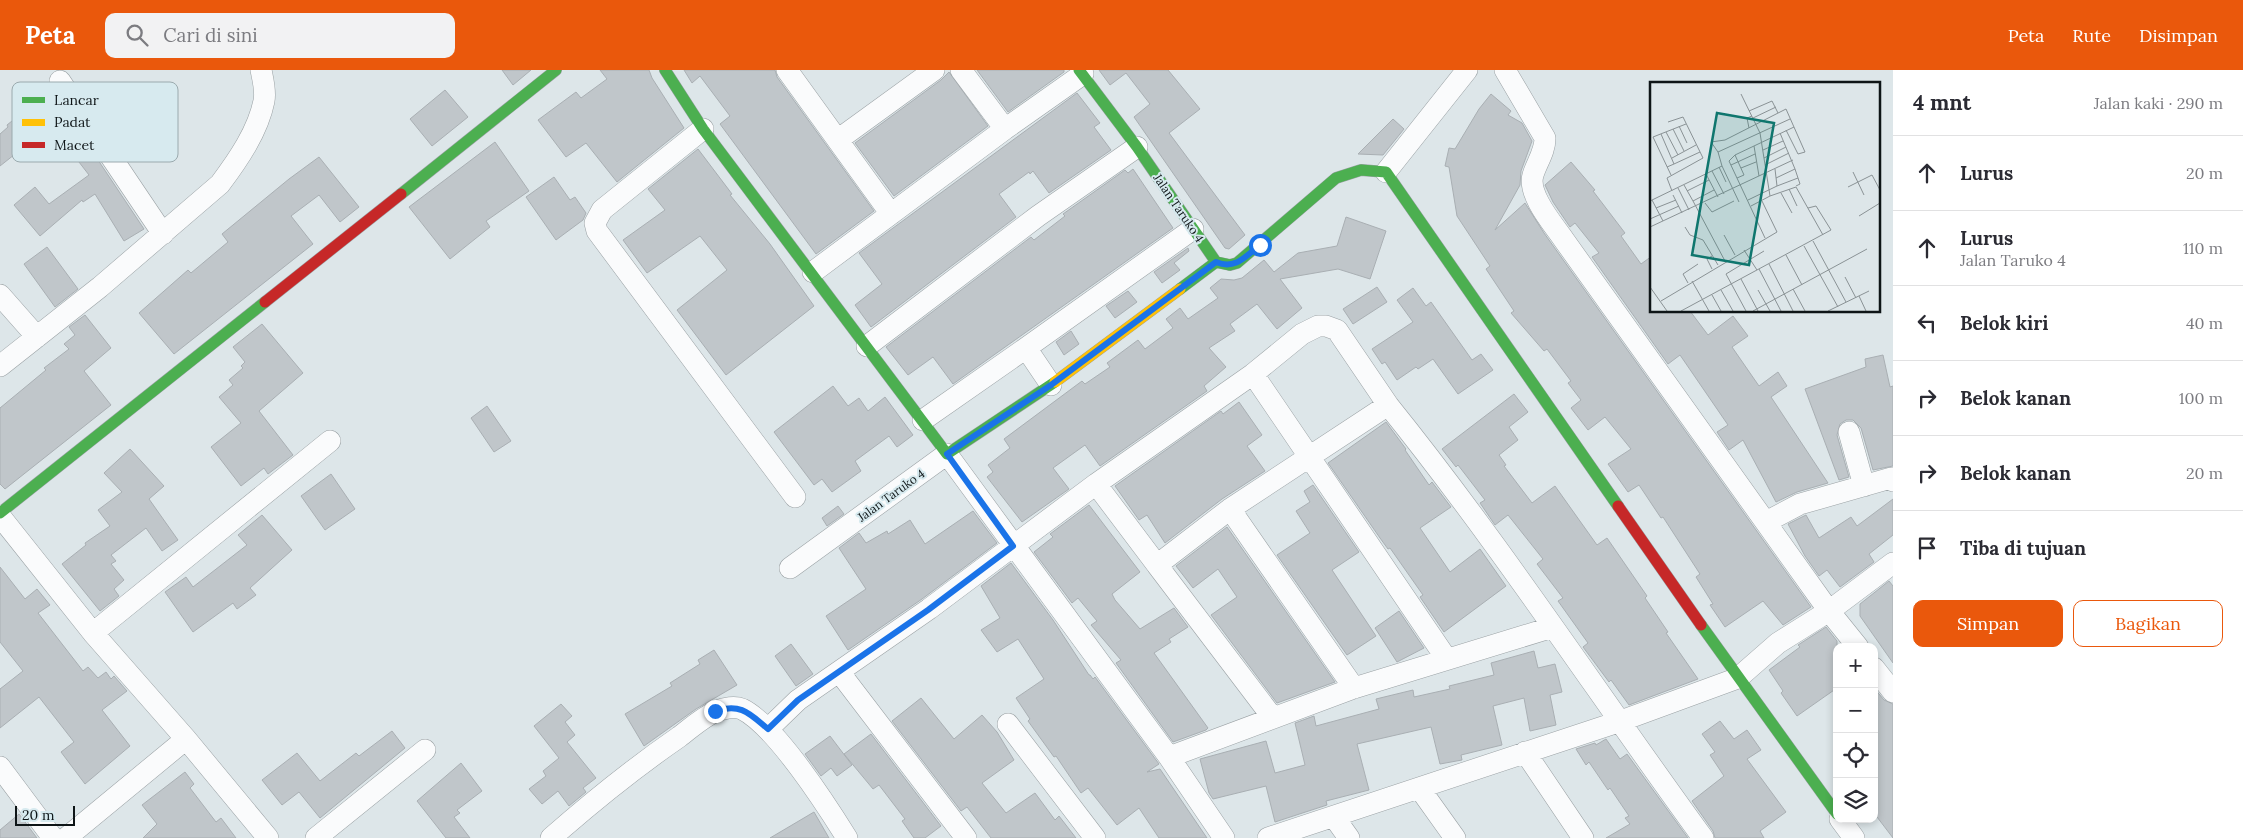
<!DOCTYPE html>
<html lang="id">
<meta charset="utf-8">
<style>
:root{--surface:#fff;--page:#f2f2f3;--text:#2b2b33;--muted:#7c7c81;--line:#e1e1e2;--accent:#ea580c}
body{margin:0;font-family:Lora,serif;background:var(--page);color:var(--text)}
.controls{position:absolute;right:15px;bottom:15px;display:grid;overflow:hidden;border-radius:10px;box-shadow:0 2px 8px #0003}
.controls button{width:45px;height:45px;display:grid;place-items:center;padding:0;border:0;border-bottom:1px solid var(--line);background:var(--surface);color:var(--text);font:25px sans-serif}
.scale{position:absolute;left:15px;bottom:12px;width:60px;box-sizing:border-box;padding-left:5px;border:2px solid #0e1517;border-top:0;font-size:14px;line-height:18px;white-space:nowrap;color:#0e1517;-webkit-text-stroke:4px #d7eaef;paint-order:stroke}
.stop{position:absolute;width:15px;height:15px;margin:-11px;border:4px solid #1a73e8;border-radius:50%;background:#fff}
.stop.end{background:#1a73e8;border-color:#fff;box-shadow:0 1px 5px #0008}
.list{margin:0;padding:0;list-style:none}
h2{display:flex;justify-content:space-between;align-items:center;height:65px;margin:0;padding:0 20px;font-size:21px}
h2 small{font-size:16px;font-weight:400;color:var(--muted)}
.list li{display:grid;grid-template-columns:32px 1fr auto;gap:15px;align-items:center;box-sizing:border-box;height:75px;padding:0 20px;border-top:1px solid var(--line)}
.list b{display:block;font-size:19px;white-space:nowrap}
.list p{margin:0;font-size:16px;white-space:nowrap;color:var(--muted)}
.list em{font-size:16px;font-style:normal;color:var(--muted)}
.actions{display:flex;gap:10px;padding:15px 20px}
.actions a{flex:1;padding:11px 0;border:1px solid var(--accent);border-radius:10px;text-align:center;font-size:18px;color:var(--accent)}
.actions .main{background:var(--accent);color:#fff}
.icon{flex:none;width:28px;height:28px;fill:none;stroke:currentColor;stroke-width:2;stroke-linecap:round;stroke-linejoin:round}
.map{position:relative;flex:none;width:1893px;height:768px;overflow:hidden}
header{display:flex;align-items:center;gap:30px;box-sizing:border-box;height:70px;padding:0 25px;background:var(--accent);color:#fff}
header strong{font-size:24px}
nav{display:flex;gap:28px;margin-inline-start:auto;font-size:18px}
.search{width:350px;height:45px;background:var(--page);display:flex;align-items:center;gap:12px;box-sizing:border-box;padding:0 18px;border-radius:10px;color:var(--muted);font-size:19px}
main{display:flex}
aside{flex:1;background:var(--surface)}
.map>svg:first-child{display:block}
</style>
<header>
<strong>Peta</strong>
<div class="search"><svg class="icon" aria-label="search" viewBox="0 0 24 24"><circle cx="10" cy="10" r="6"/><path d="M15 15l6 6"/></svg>Cari di sini</div>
<nav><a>Peta</a><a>Rute</a><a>Disimpan</a></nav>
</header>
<main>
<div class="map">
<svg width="1893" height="768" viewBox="0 0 1893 768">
<rect width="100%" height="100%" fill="#dde6e9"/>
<path fill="#c0c6ca" stroke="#a9afb3" d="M502 0H531L513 15Z
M600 0H649L652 8 684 58 617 112 586 73 566 87 538 50 576 22 581 28 607 9Z
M684 0H775L777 7 874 141 816 184 720 54 730 46 700 6 692 13Z
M977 0H1064V2L1008 42Z
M1099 0H1168L1200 39 1169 63 1245 165 1229 179 1225 178 1134 47 1150 34 1126 3 1110 15Z
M949 2 988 56 894 126 855 73 941 10Z
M445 20 468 47 432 76 410 49Z
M1077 23 1100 53 1094 57 1111 80 1049 123 1033 101 1030 104 1029 102 999 124 1016 147 871 257 855 235 882 214 859 183Z
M1491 24 1511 41 1508 45 1522 53 1532 71 1521 101 1520 115 1495 160 1525 133 1544 163 1811 537 1783 555 1763 531 1725 557 1710 535 1713 534 1696 507 1700 504 1663 447 1661 448 1639 415 1628 422 1608 394 1631 379 1605 347 1588 360 1571 338 1581 330 1568 313 1571 311 1547 279 1544 281 1511 243 1514 241 1486 199 1490 196 1457 146 1449 97 1445 96 1449 78 1455 79 1479 39Z
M28 38 48 63 27 81 24 77 0 96V64L8 57 7 55Z
M1393 49 1404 59 1383 85 1358 84Z
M86 72 144 159 124 171 95 124 83 132 82 130 40 166 14 135 35 117 49 134 89 105 72 83Z
M495 72 529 121 486 151 490 157 450 189 409 137Z
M698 79 732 124 730 125 770 174 814 236 726 305 677 240 727 200 700 166 647 203 623 170 665 140 648 119Z
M319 87 359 137 340 152 319 125 291 146 313 174 174 284 139 243 188 200 191 203 228 172 222 164 289 109Z
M1571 92 1595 120 1593 121 1625 163 1621 166 1641 194 1652 186V241H1690L1708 265 1733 246 1748 266 1732 277 1759 316 1778 302 1787 316 1771 327 1828 413 1797 422 1776 432 1743 370 1729 380 1717 362 1728 355 1680 285 1668 294 1592 187 1599 183 1575 153 1570 157 1553 132 1545 115Z
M1133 99 1173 158 953 314 933 287 908 305 886 277 1031 167 1034 170 1065 146 1063 144 1125 100 1128 103Z
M554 107 570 130 575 127 586 143 583 150 556 170 526 127Z
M1346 147 1386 161 1370 209 1338 199 1280 209 1302 238 1277 259 1257 234 1230 254 1235 261 1209 278 1226 297 1204 316 1207 321 1100 396 1085 375 1053 398 1069 419 1022 452 987 407 993 402 988 395 1010 378 1004 369 1082 311 1085 314 1110 297 1107 293 1138 270 1145 279 1173 258 1166 249 1180 238 1188 249 1218 228 1210 218 1221 209 1234 210 1242 208 1264 190 1274 202 1298 183 1337 176Z
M47 177 78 219 55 237 24 194Z
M1188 178 1189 181 1174 193 1180 200 1162 213 1154 202Z
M1377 217 1387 232 1353 254 1343 239Z
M1413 218 1426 236 1431 232 1472 290 1481 284 1493 300 1458 324 1433 289 1418 299 1416 297 1397 310 1385 292 1382 294 1372 279 1413 252 1397 230Z
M1128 221 1137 232 1115 248 1106 236Z
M85 245 111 278 84 301 111 335 5 419 0 414V338L46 300 44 298 69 279 64 274 75 265 69 257Z
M262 254 303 303 259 341 293 385 268 404 264 398 241 416 211 377 241 353 219 327 233 315 229 310 243 298 241 296 245 292 233 277Z
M1071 261 1079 274 1064 285 1056 272Z
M1883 285 1890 317 1893 316V396L1873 400 1861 358 1853 350H1846L1840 354 1837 365 1849 407 1839 410 1805 319 1866 297 1865 289Z
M833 316 848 336 859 328 868 341 885 327 913 365 897 377 889 366 855 391 861 401 832 422 822 409 814 415 774 362Z
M1514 324 1528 342 1509 357 1518 370 1499 385 1506 395 1504 396 1532 433 1555 416 1597 475 1607 468 1647 526 1645 528 1668 562 1666 563 1698 609 1629 635 1611 610 1609 612 1583 577 1588 573 1558 531 1563 528 1537 494 1543 489 1508 445 1495 455 1480 433 1485 430 1458 395 1456 397 1442 379Z
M1239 332 1262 365 1247 376 1265 401 1222 429 1165 473 1147 445 1139 450 1115 416 1221 341 1223 344Z
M487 336 511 371 494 382 471 348Z
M1386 352 1406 379 1405 380 1429 415 1432 412 1451 437 1420 458 1450 502 1480 479 1506 516 1444 562 1420 527 1423 525 1390 478 1388 479 1380 468 1328 393Z
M130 379 164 416 149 429 178 470 162 481 146 458 111 485 116 491 111 494 124 510 114 519 119 526 100 541 62 494 86 475 85 473 110 456 98 440 122 422 104 403Z
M331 404 355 439 325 460 301 426Z
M1313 415 1359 482 1332 500 1376 566 1347 585 1277 485 1310 463 1296 441 1310 432 1304 421Z
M1893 429V465L1869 484 1874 492 1840 517 1827 500 1819 506 1805 486 1788 454 1806 445 1819 468 1851 447 1857 456Z
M1089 435 1140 502 1112 524 1115 530 1140 559 1174 538 1188 557 1169 569 1171 572 1154 583 1208 658 1206 660 1173 672 1116 593 1121 590 1091 555 1097 551 1078 528 1072 533 1034 482 1053 467 1050 464Z
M838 436 844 444 827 456 822 448Z
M973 441 997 473 922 529 848 580 826 546 866 519 839 478 859 463 866 473 887 461 888 464 910 450 925 474Z
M262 445 292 480 250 518 256 525 237 539 233 533 193 562 165 522 186 507 193 517 247 475 238 465Z
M1227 457 1335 612 1277 633 1211 545 1237 527 1218 499 1193 518 1176 496Z
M1011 493 1053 550 1089 605H1090L1093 609 1095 607 1159 694 1147 702 1160 699 1207 768H1159L1139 738 1117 755 1088 718 1081 723 1056 686 1054 687 1028 651 1030 649 1016 628 1044 609 1018 569 997 582 981 560 1000 548 981 516Z
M0 497 25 529 37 519 50 535 38 543 83 601 88 597 98 608 106 602 111 609 114 606 127 621 102 640 130 676 85 714 61 682 74 672 39 627 0 658V619L23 601 0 572Z
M1889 511 1893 516V593L1860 546V534Z
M1399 541 1424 578 1397 592 1375 558Z
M1826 557 1837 571V618L1797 646 1781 623 1783 621 1769 600 1800 577 1798 575Z
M791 574 813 604 796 616 775 586Z
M714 580 737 615 696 639 644 676 625 644 672 616 670 613 700 594 698 590Z
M1534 581 1538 598 1555 594 1562 622 1550 625 1556 655 1530 661 1524 628 1493 636 1502 675 1461 685 1462 690 1440 694 1431 657 1357 674 1369 720 1326 731 1327 735 1275 752 1266 716 1213 729 1209 723 1200 689 1266 671 1275 703 1305 695 1295 653 1314 646 1316 656 1379 639 1376 629 1413 620 1414 627 1450 619 1449 616 1494 605 1491 593Z
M1874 618 1884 630 1893 634V768L1874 743Z
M921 628 954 669 982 645 997 662 1014 690 982 713 1006 743 1035 723 1055 750 1059 746 1076 768H991L967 737 961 741 892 651Z
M561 634 572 646 565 652 575 665 567 672 596 708 583 718 586 722 569 736 558 721 542 734 529 719 546 706 543 701 559 688 534 656Z
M1720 651 1734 669 1747 660 1761 680 1747 689 1786 742 1760 761 1764 768H1715L1713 761 1692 731 1724 706 1710 685 1715 682 1702 664Z
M392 661 405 678 320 748 299 722 282 735 262 710 297 683 320 711 356 683 359 686Z
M871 664 941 756 925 768H914L902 751 905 749 879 715 873 719 844 684Z
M830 666 852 695 837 706 831 698 821 706 805 684Z
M1606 669 1620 689 1627 684 1688 768H1606L1630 754 1625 748 1629 746 1610 718 1608 720 1589 692 1586 695 1576 679 1595 673 1596 675Z
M461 693 482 721 457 740 460 743 454 747 470 768H446L417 731Z
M185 702 194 714 190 718 216 752 221 748 236 768H143L157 754 142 735Z
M814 742 829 768H770Z
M19 744 37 768H0V760Z"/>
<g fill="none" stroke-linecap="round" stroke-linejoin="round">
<defs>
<path id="street" d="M787 0 891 144
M961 0 1005 59
M1505 0 1545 68C1545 82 1537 92 1533 105 1527 124 1553 154 1564 170L1829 541 1858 577
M60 11 163 164
M703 59 602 140 595 153 597 161 795 427
M839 69 934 0
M1386 102 1467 0
M813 202 1005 59 1083 4
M0 225 37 267
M867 276 1038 146 1137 77
M1026 278 1193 159
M0 296 100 217 220 114C238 90 258 61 264 31 266 21 263 10 261 0
M1253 304 1446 588
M923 350 1026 278 1051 315
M1849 362 1864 416
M1096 414 1157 495 1230 439 1388 335C1500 474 1598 624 1703 768
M1230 439 1354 618
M0 446 93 563 186 669 268 768
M1766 452 1800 434 1891 408 1893 411
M1157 495 1273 648
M790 498 947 384 1169 687 1224 768
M93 563 330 371
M1874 598 1893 622
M840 603 966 768
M1008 654 1095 768
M768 659 798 630 929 539 1096 414 1253 304 1302 264 1318 256H1326L1337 260 1388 335
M1525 682 1583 768
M1169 687 1354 618 1553 557
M0 697 53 768
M1420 719 1455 768
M1334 747 1349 768
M1840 749 1854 768
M66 768 186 669
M316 768 425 680
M551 768C592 732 634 698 679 667 691 658 704 646 717 641 724 638 735 636 742 639 775 655 827 736 847 768
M1268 768 1618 652 1738 608 1778 573 1829 541 1893 493"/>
<path id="fast" d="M665 0 703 59 947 384 1055 312
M1079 0 1137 77 1216 192 1180 219
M401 124 556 0
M1216 192 1230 195 1237 193 1336 108 1361 100 1386 102 1618 436
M0 443 265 232
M1701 555 1837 744"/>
<path id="slow" d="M1055 312 1180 219"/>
<path id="jam" d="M265 232 401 124
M1618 436 1701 555"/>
</defs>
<use href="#street" stroke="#9aa1a4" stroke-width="22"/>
<use href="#fast" stroke="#9aa1a4" stroke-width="12"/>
<use href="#slow" stroke="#9aa1a4" stroke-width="12"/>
<use href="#jam" stroke="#9aa1a4" stroke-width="12"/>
<use href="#street" stroke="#fafbfc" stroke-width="21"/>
<use href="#fast" stroke="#4caf50" stroke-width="11"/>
<use href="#slow" stroke="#ffc107" stroke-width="11"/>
<use href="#jam" stroke="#c62828" stroke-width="11"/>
</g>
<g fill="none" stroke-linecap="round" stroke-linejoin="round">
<path stroke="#1a73e8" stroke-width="6" d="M715 641C741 633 749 643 768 659L798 630 928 540 1013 476 947 384 1051 315 1216 192C1235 200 1245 187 1260 175"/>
</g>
<g text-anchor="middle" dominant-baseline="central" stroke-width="4" stroke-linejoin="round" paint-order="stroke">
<g font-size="12" fill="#0e1517" stroke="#d7eaef">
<text transform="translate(1179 138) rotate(56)">Jalan Taruko 4</text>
<text transform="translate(891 425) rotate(-36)">Jalan Taruko 4</text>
</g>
</g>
<g transform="translate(1650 12)">
<rect width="230" height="230" fill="#dde6e9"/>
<path fill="none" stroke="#8a9295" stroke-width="1" d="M91 12 110 51 120 114 146 105 173 153M99 29 122 19 128 31M103 36 126 25M18 40 33 35 53 76 17 96 22 109M29 44 37 61M99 46 97 36 102 34M23 47 34 69M16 50 28 73M11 52 24 82 17 85M104 64 109 94M113 68 133 59M68 70 61 60 75 58 136 27 155 70 148 72 136 48M85 73 79 79 115 156M22 76 46 63M114 76 136 65M24 82 50 70M81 83 105 72M115 83 139 71M72 84 68 70 140 37M69 85 76 100M91 86 106 80M125 87 127 104 148 96M145 87 150 102 146 104M62 89 74 112M203 90 214 113M56 92 68 115M21 93 3 55 36 42M87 96 94 93 85 73 144 45M126 96 145 87 130 51M34 103 43 119 64 108M198 105 222 93 230 108M28 106 39 128M139 107 147 124M37 109 59 98M131 111 142 131M23 113 32 131M2 118 13 139M98 118 127 104M0 119 72 84 89 120M43 119 75 179M55 121 62 130 84 119M101 124 120 114M6 126 26 118M209 134 230 121M0 137 29 124M0 145 143 78M35 145 40 153 53 158 68 183M74 153 85 173M163 159 196 220M154 164 188 225M94 168 107 188M136 173 152 203M119 182 143 229M62 187 57 177 62 174M109 187 131 229M195 195 206 216M91 197 108 229M42 199 59 229M38 201 33 192 48 182M0 205 17 229M143 207 155 229M71 208 83 229M108 208 120 229M62 213 71 229M209 214 216 229M11 219 127 150 112 119M31 229 181 148 166 124 158 126M96 229 76 192 114 169M103 229 217 167M178 229 219 209"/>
<path fill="#0f766e" fill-opacity="0.15" stroke="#0f766e" stroke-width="2.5" d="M67 31 124 41 99 183 42 173Z"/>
<rect width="230" height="230" fill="none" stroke="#0e1517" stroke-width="2.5"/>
</g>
<rect x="12" y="12" width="166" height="80" rx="8" fill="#d7eaef" stroke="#9baaae" stroke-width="1"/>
<rect x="22" y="27" width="23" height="6" fill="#4caf50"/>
<rect x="22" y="49" width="23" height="7" fill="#ffc107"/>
<rect x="22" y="72" width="23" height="6" fill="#c62828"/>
<g font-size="14" fill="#0e1517">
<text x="54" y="35">Lancar</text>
<text x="54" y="57">Padat</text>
<text x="54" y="80">Macet</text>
</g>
</svg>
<div class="controls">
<button>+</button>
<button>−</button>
<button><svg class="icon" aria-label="locate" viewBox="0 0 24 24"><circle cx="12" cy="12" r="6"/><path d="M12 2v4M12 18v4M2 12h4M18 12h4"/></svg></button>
<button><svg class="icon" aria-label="layers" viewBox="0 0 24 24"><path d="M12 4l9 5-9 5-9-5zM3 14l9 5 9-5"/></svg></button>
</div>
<div class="scale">20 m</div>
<div class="stop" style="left:1260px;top:175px"></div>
<div class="stop end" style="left:715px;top:641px"></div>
</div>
<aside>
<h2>4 mnt<small>Jalan kaki · 290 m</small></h2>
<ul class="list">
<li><svg class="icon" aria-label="ahead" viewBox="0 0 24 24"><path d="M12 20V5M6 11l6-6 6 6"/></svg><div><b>Lurus</b></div><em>20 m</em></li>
<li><svg class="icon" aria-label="ahead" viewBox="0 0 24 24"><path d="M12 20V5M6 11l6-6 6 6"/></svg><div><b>Lurus</b><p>Jalan Taruko 4</p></div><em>110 m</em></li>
<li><svg class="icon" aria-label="left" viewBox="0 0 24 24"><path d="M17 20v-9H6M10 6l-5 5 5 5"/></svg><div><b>Belok kiri</b></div><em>40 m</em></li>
<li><svg class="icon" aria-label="right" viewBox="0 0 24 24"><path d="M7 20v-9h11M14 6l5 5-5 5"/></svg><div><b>Belok kanan</b></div><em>100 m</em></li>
<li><svg class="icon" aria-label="right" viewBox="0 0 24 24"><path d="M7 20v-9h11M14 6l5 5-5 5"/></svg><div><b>Belok kanan</b></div><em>20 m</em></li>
<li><svg class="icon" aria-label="arrive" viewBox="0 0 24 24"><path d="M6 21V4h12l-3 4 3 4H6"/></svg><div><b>Tiba di tujuan</b></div></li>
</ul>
<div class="actions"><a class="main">Simpan</a><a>Bagikan</a></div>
</aside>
</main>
